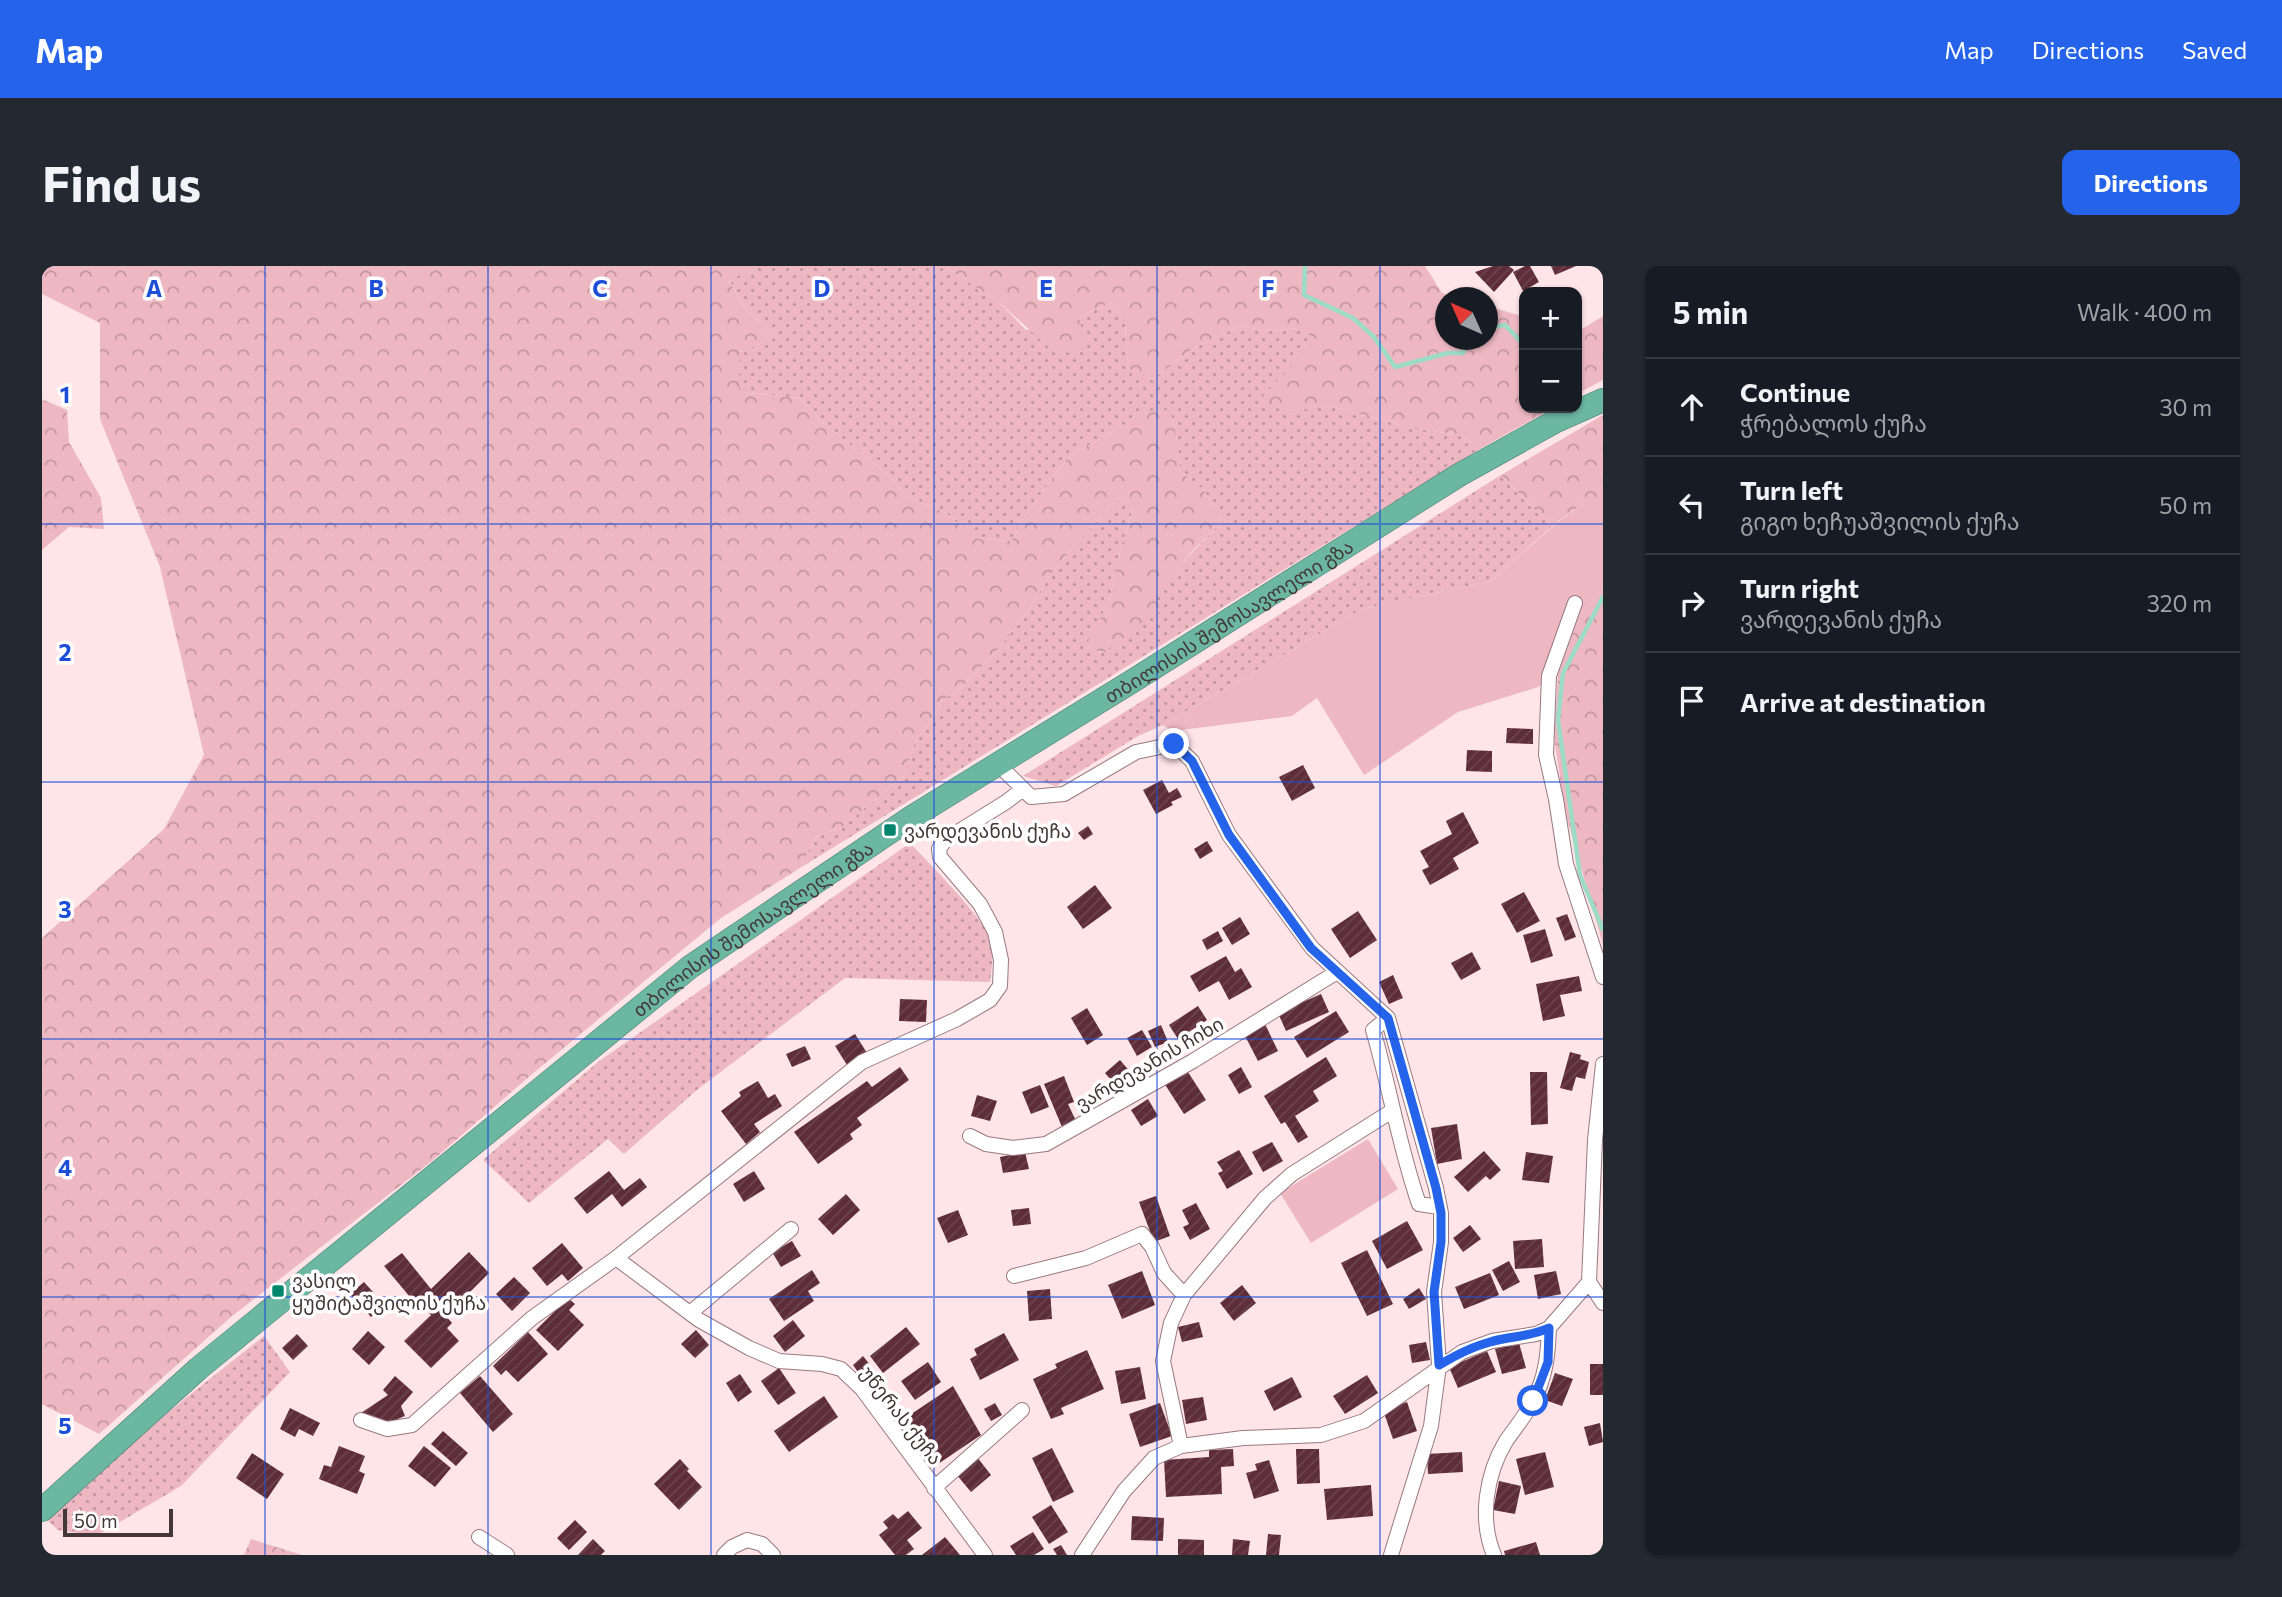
<!DOCTYPE html>
<meta charset="utf-8">
<style>
:root{--surface:#171b24;--page:#242831;--text:#f1f3f6;--muted:#9ea1a6;--line:#363941;--accent:#2563eb}
body{margin:0;font-family:Commissioner,"Noto Sans Georgian",sans-serif;background:var(--page);color:var(--text)}
.controls{position:absolute;right:21px;top:21px;display:grid;overflow:hidden;border-radius:14px;box-shadow:0 2px 5px #0004}
.controls button{width:63px;height:63px;display:grid;place-items:center;padding:0;border:0;border-bottom:2px solid var(--line);background:var(--surface);color:var(--text);font:35px sans-serif}
.compass{position:absolute;left:1393px;top:21px;width:63px;height:63px;border-radius:50%;background:var(--surface);box-shadow:0 2px 5px #0004;rotate:315deg}
.scale{position:absolute;left:21px;bottom:18px;width:110px;box-sizing:border-box;padding-left:7px;border:4px solid #443739;border-top:0;font-size:19px;line-height:24px;white-space:nowrap;color:#443739;-webkit-text-stroke:5px #fff;paint-order:stroke}
.stop{position:absolute;width:21px;height:21px;margin:-16px;border:5px solid #2563eb;border-radius:50%;background:#fff}
.stop.end{background:#2563eb;border-color:#fff;box-shadow:0 2px 7px #0008}
.list{margin:0;padding:0;list-style:none}
h2{display:flex;justify-content:space-between;align-items:center;height:91px;margin:0;padding:0 28px;font-size:30px}
h2 small{font-size:23px;font-weight:400;color:var(--muted)}
.list li{display:grid;grid-template-columns:46px 1fr auto;gap:21px;align-items:center;box-sizing:border-box;height:98px;padding:0 28px;border-top:2px solid var(--line)}
.list b{display:block;font-size:26px;white-space:nowrap}
.list p{margin:0;font-size:23px;white-space:nowrap;color:var(--muted)}
.list em{font-size:23px;font-style:normal;color:var(--muted)}
.icon{flex:none;width:38px;height:38px;fill:none;stroke:currentColor;stroke-width:2;stroke-linecap:round;stroke-linejoin:round}
.map{position:relative;flex:none;width:1561px;height:1289px;overflow:hidden;border-radius:14px}
header{display:flex;align-items:center;gap:42px;box-sizing:border-box;height:98px;padding:0 35px;background:var(--accent);color:#fff}
header strong{font-size:33px}
nav{display:flex;gap:38px;margin-inline-start:auto;font-size:24px}
.intro{display:flex;align-items:center;justify-content:space-between;box-sizing:border-box;height:168px;padding:0 42px}
h1{margin:0;font-size:49px}
.button{padding:18px 32px;border-radius:14px;background:var(--accent);color:#fff;font-size:24px;font-weight:700}
main{display:flex;gap:42px;padding:0 42px}
aside{flex:1;background:var(--surface);border-radius:14px;box-shadow:0 2px 5px #0004}
.map>svg:first-child{display:block}
</style>
<header>
<strong>Map</strong>
<nav><a>Map</a><a>Directions</a><a>Saved</a></nav>
</header>
<div class="intro"><h1>Find us</h1><a class="button">Directions</a></div>
<main>
<div class="map">
<svg width="1561" height="1289" viewBox="0 0 1561 1289">
<defs>
<pattern id="grass-dots" width="8" height="8" patternUnits="userSpaceOnUse" patternTransform="scale(1.75)"><rect width="8" height="8" fill="#eeb8c2"/><path d="M2 2h.1M6 6h.1" fill="none" stroke="#c2969f" stroke-width="1.8" stroke-linecap="round"/></pattern>
<pattern id="forest-crowns" width="20" height="18" patternUnits="userSpaceOnUse" patternTransform="scale(1.75)"><rect width="20" height="18" fill="#eeb8c2"/><path d="M2 6a3 3 0 1 1 6 0M12 15a3 3 0 1 1 6 0" fill="none" stroke="#c2969f"/></pattern>
<pattern id="building-hatch" width="6" height="6" patternUnits="userSpaceOnUse" patternTransform="scale(1.75)"><rect width="6" height="6" fill="#5d2d39"/><path d="M-1 1l2-2M0 6l6-6M5 7l2-2" fill="none" stroke="#6d444e"/></pattern>
</defs>
<rect width="100%" height="100%" fill="#ffe4e8"/>
<path fill="url(#grass-dots)" d="M714 0H902L958 37 984 64 1037 52 1069 36 1083 58 1086 101 1111 113 1152 82 1197 60 1227 65 1256 62 1275 73 1243 147 1284 139 1374 163 1413 168 1441 181 758 602 774 571 800 561 863 509 872 478 904 432 919 422 952 388 981 352 1009 308 1042 268 1077 233 1091 243 1079 281 1067 335 1045 380 1060 387C1101 343 1138 296 1181 255L1161 223 1138 205 1136 176 1128 145H1100L1079 161 1026 191 987 244 969 275 932 272 904 247 868 232 847 210 781 157 758 132 697 126V86L735 71 704 44 687 14Z
M1459 209 1499 250 1516 255 1449 315 1320 343 1121 459 1096 470 1014 520 981 510Z
M868 577C886 596 942 652 948 673 952 688 950 701 948 716L803 712 656 823 582 888 566 873 487 937 441 894 556 796Z
M222 1070 248 1106 139 1220 54 1270 16 1264 2 1251 100 1167Z"/>
<path fill="url(#forest-crowns)" d="M0 0H714L687 15 704 44 735 71 697 86V126L758 132 781 157 847 210 868 232 904 247 932 272 969 275 987 244 1026 191 1079 161 1100 145 1128 144 1136 176 1138 205 1161 223 1181 255 1151 284 1113 330 1119 345 1061 387 1044 380 1067 335 1079 281 1091 244 1077 233 1042 268 1009 308 981 352 952 388 919 422 904 432 872 478 863 509 800 561 774 571 758 602 679 652 489 809 391 894 189 1051 57 1168 0 1138V672L122 563 162 489 118 301 58 153V57L0 28Z
M902 0H1383L1400 27 1415 31 1404 32V74H1446V40L1482 51V142H1511L1441 181 1413 168 1374 163 1284 139 1243 148 1221 130 1275 74 1256 62 1227 65 1197 60 1152 82 1111 113 1086 102 1083 58 1069 36 1037 52 1045 82 1015 89 958 37Z
M1561 50V114L1535 128V66Z
M0 133 25 144 27 176 59 232 62 263 27 261 0 284Z
M1561 149V236H1544L1516 255 1499 250 1459 209Z
M1561 320V679L1523 545 1512 471 1516 409 1537 350 1560 325Z
M209 1273 260 1289H202Z"/>
<path fill="#eeb8c2" d="M1544 236H1561V320L1560 325 1537 350 1516 409 1496 421 1416 446 1322 509 1275 432 1250 450 1131 465 1121 459 1320 343 1449 315 1517 255Z
M1326 873 1356 923 1269 977 1238 927Z"/>
<g fill="none" stroke-linecap="round" stroke-linejoin="round">
<path stroke="#9cdbc6" stroke-width="4.5" d="M1263 0 1262 29 1311 52 1332 71 1353 101 1406 87H1421L1426 74
M1446 62 1463 59 1482 79
M1561 331 1521 407 1516 454 1538 609 1561 664"/>
</g>
<path fill="url(#building-hatch)" d="M1451 0H1467L1472 4 1452 26 1433 6Z
M1483 0H1488L1497 16 1481 25 1471 6Z
M1509 0H1534L1513 9Z
M1465 462 1491 463V478L1464 477Z
M1425 484 1450 485V506L1424 505Z
M1261 499 1273 522 1250 535 1237 511Z
M1120 514 1127 527 1135 522 1140 531 1129 536 1131 539 1114 548 1101 524Z
M1421 546 1437 577 1411 592 1417 603 1388 619 1380 604 1387 601 1378 585 1410 568 1404 555Z
M1046 560 1051 568 1042 574 1036 567Z
M1165 575 1171 585 1158 593 1152 583Z
M1053 619 1070 642 1041 663 1025 641Z
M1482 626 1498 655 1475 667 1459 638Z
M1316 645 1335 674 1308 692 1289 663Z
M1525 648 1534 671 1523 675 1514 652Z
M1198 651 1208 668 1190 679 1180 662Z
M1503 663 1511 690 1489 697 1481 669Z
M1176 665 1181 675 1165 684 1160 674Z
M1430 686 1439 703 1419 714 1409 697Z
M1184 690 1193 706 1199 702 1210 721 1187 734 1177 715 1157 726 1148 710Z
M1351 709 1361 732 1347 738 1337 716Z
M1537 710 1540 725 1518 729 1523 750 1501 755 1494 718Z
M1279 728 1287 746 1244 765 1236 747Z
M858 733 885 734 884 756 857 755Z
M1156 740 1165 754 1136 773 1127 759Z
M1045 742 1061 769 1045 779 1029 752Z
M1294 745 1307 766 1265 792 1252 771Z
M1223 758 1236 785 1216 795 1202 768Z
M1119 759 1126 776 1113 781 1106 765Z
M1100 764 1110 781 1095 790 1085 772Z
M813 768 825 787 805 799 793 780Z
M763 780 769 793 750 801 744 788Z
M1528 786 1539 789 1538 793 1547 796 1543 813 1534 811 1530 825 1518 822Z
M1284 791 1295 810 1271 825 1277 835 1253 850 1266 871 1256 877 1243 856 1239 858 1222 830Z
M1078 794 1090 808 1075 821 1063 807Z
M858 801 867 814 815 852 820 859 808 868 811 873 776 898 752 866 825 815 830 821Z
M1199 801 1210 821 1197 828 1186 809Z
M1144 803 1164 834 1142 848 1122 817Z
M1488 806H1505L1506 858 1489 859Z
M1022 810 1032 836 1026 838 1034 855 1020 861 1002 818Z
M716 815 726 832 733 828 740 840 712 858 718 866 704 878 679 845 699 830 697 826Z
M998 819 1007 841 989 848 980 826Z
M935 829 955 835 948 855 929 850Z
M1106 833 1116 850 1099 860 1089 844Z
M1415 858 1420 893 1395 898 1389 862Z
M1230 876 1241 895 1221 906 1210 886Z
M1197 884 1211 908 1185 923 1176 907 1181 905 1175 896Z
M1442 885 1459 904 1448 914 1444 910 1426 926 1412 911Z
M983 886 987 903 961 907 958 891Z
M1484 886 1511 890 1507 917 1480 914Z
M567 905 582 924 598 912 605 921 580 941 570 928 545 948 532 932Z
M712 905 723 923 702 936 691 918Z
M804 928 818 944 791 969 776 953Z
M1114 930 1128 970 1112 976 1097 936Z
M1154 937 1168 963 1148 974 1141 961 1147 958 1140 944Z
M987 942 989 958 971 960 969 944Z
M916 944 926 969 906 977 895 952Z
M1365 955 1381 984 1345 1003 1330 975Z
M1428 959 1439 973 1421 986 1411 972Z
M1500 973 1502 1001 1473 1003 1471 975Z
M750 975 759 990 739 1001 730 986Z
M520 977 541 1002 526 1015 520 1008 505 1020 490 1002Z
M1325 984 1351 1038 1325 1050 1299 997Z
M427 986 447 1007 404 1050 410 1057 405 1062 417 1075 389 1102 362 1075 389 1049 376 1035 368 1031 342 1000 360 987 389 1023Z
M1467 995 1478 1016 1461 1025 1450 1004Z
M770 1004 778 1017 766 1025 772 1035 742 1055 727 1033Z
M1100 1005 1113 1039 1080 1053 1066 1019Z
M1514 1005 1519 1028 1496 1033 1492 1009Z
M1448 1007 1457 1029 1422 1043 1413 1021Z
M472 1011 488 1027 470 1045 454 1028Z
M322 1016 331 1026 322 1033 334 1047 329 1051 308 1028Z
M1200 1019 1214 1037 1192 1055 1178 1037Z
M1377 1022 1384 1033 1367 1043 1361 1033Z
M1008 1023 1010 1053 987 1055 985 1025Z
M526 1032 533 1038 527 1044 542 1059 516 1085 494 1064Z
M751 1054 763 1070 743 1086 731 1070Z
M1157 1056 1161 1071 1140 1076 1136 1061Z
M864 1061 878 1078 841 1107 828 1090Z
M654 1064 667 1079 653 1092 639 1078Z
M326 1065 343 1081 327 1099 310 1083Z
M486 1066 506 1088 476 1116 464 1104 459 1109 451 1100Z
M962 1067 977 1094 938 1114 928 1093 935 1089 932 1083Z
M255 1068 266 1080 251 1094 240 1082Z
M1384 1076 1388 1094 1370 1097 1367 1079Z
M1477 1077 1484 1102 1460 1108 1453 1083Z
M1045 1084 1062 1123 1019 1142 1022 1148 1009 1153 991 1113 1015 1102 1013 1098Z
M1445 1085 1454 1106 1416 1122 1407 1101Z
M821 1090 829 1100 818 1109 811 1099Z
M886 1096 899 1116 873 1134 859 1115Z
M1548 1098H1561V1129H1548Z
M1098 1101 1104 1133 1079 1138 1073 1105Z
M737 1102 754 1127 736 1139 719 1115Z
M1513 1107 1531 1113 1520 1140 1503 1134Z
M698 1108 710 1126 696 1136 684 1117Z
M1325 1109 1336 1127 1303 1148 1291 1130Z
M353 1110 371 1126 359 1140 363 1150 341 1159 316 1149 346 1129 341 1124Z
M438 1110 471 1148 451 1166 418 1127Z
M1250 1111 1260 1131 1232 1145 1222 1125Z
M911 1120 939 1169 896 1198 881 1175 869 1183 853 1159Z
M782 1130 796 1151 747 1186 732 1165Z
M1161 1131 1165 1154 1144 1158 1140 1134Z
M1365 1136 1375 1165 1351 1173 1341 1144Z
M953 1137 960 1149 949 1155 942 1143Z
M1118 1137 1130 1170 1098 1181 1087 1148Z
M248 1142 278 1157 271 1170 257 1163 253 1171 238 1163Z
M1558 1157 1561 1176 1547 1180 1542 1161Z
M401 1165 426 1187 414 1200 389 1178Z
M297 1180 323 1190 317 1205 323 1208 315 1228 277 1213 282 1199 289 1201Z
M382 1180 409 1202 393 1221 366 1200Z
M1010 1182 1032 1226 1011 1236 990 1192Z
M1191 1183 1192 1200 1179 1201 1180 1228 1124 1231 1122 1194 1167 1191V1184Z
M1254 1183H1277L1278 1217 1255 1218Z
M1420 1186 1421 1206 1386 1208 1385 1188Z
M1503 1186 1512 1221 1483 1229 1474 1193Z
M210 1187 242 1208 225 1233 194 1212Z
M935 1191 949 1209 929 1226 914 1208Z
M638 1193 647 1203 645 1205 660 1221 637 1244 612 1218Z
M1227 1194 1237 1225 1212 1233 1204 1207 1215 1204 1213 1198Z
M1457 1215 1479 1220 1473 1248 1451 1244Z
M1329 1219 1331 1250 1285 1254 1282 1223Z
M1009 1239 1026 1266 1007 1278 990 1251Z
M866 1245 880 1262 865 1274 872 1283 864 1289H853L837 1269 846 1262 841 1256 851 1248 856 1253Z
M1090 1250 1122 1252 1121 1275 1089 1274Z
M533 1254 545 1266 527 1284 515 1272Z
M991 1266 1002 1283 992 1289H974L968 1280Z
M1226 1268 1239 1269 1237 1289H1224Z
M903 1271 918 1289H880Z
M551 1273 563 1285 559 1289H536Z
M1136 1273 1162 1274V1289H1136Z
M1191 1273 1208 1275 1206 1289H1190Z
M1494 1276 1498 1289H1463L1462 1285Z
M1019 1279 1025 1289H1015L1011 1283Z"/>
<g fill="none" stroke-linecap="round" stroke-linejoin="round">
<defs>
<path id="minor" d="M1533 337 1507 410 1504 489 1514 533 1524 598 1561 711
M956 498 989 531 1022 528 1094 486 1132 478 1150 495 1187 569 1270 682 1346 752 1394 922 1399 947V976L1392 1026 1397 1099 1389 1160 1349 1289
M1346 752 1331 764C1348 822 1357 881 1377 938L1397 941
M1561 798 1553 874 1547 1016 1561 1037
M928 870 944 878 971 882 1004 878 1151 795 1295 706
M574 992 657 1054 707 1082 737 1095 780 1098 799 1103 820 1123 943 1289
M972 1010 1044 992 1100 968 1110 981 1122 1007 1142 1029
M648 1047 749 963
M319 1154 345 1163 370 1159 490 1052 574 992 820 796 915 753 948 734 958 720 959 694 953 666 938 638 898 591 897 583 903 574 964 536 981 523
M1139 1180 1121 1095 1129 1057 1142 1029 1223 932 1250 908 1350 845
M892 1222 980 1144
M437 1271 465 1289
M682 1289 690 1281 705 1274 720 1278 731 1289
M1040 1289 1082 1225 1112 1192 1139 1180 1201 1172 1279 1169 1322 1155 1420 1086 1450 1075 1494 1068 1507 1062 1547 1016
M1452 1289C1437 1253 1444 1208 1464 1175 1473 1162 1484 1149 1491 1135 1504 1111 1506 1088 1507 1062"/>
<g id="trunk">
<path id="s1" d="M0 1244 157 1102 648 701 870 551 1089 416 1417 209 1514 155 1561 134"/>
</g>
</defs>
<use href="#minor" stroke="#97797e" stroke-width="16"/>
<use href="#trunk" stroke="#477e6e" stroke-width="24"/>
<use href="#minor" stroke="#fff" stroke-width="14"/>
<use href="#trunk" stroke="#6cb7a2" stroke-width="23"/>
</g>
<g fill="none" stroke-linecap="round" stroke-linejoin="round">
<path stroke="#2563eb" stroke-width="9" d="M1132 478 1150 495 1187 569 1269 682 1346 752 1394 922 1399 947V976L1392 1026 1397 1099C1414 1089 1429 1081 1448 1076 1468 1070 1488 1071 1507 1062L1506 1096 1491 1135"/>
</g>
<path fill="none" stroke="#1d4ed8" stroke-width="2" stroke-opacity="0.55" d="M223 0V1289M446 0V1289M669 0V1289M892 0V1289M1115 0V1289M1338 0V1289M0 258H1561M0 516H1561M0 773H1561M0 1031H1561"/>
<g fill="#02876c" stroke="#fff" stroke-width="2.5">
<rect x="841" y="557" width="14" height="14" rx="3.5"/>
<rect x="229" y="1018" width="14" height="14" rx="3.5"/>
</g>
<g text-anchor="middle" dominant-baseline="central" stroke-width="7" stroke-linejoin="round" paint-order="stroke">
<g font-size="19" fill="#443739" stroke="#fff">
<text stroke="none"><textPath href="#s1" startOffset="1486">თბილისის შემოსავლელი გზა</textPath></text>
<text stroke="none"><textPath href="#s1" startOffset="919">თბილისის შემოსავლელი გზა</textPath></text>
<text transform="translate(1107 797) rotate(-30)">ვარდევანის ჩიხი</text>
<text transform="translate(860 1149) rotate(52)">უწერას ქუჩა</text>
</g>
<g font-size="19" fill="#443739" stroke="#fff" text-anchor="start">
<text x="862" y="564">ვარდევანის ქუჩა</text>
<text x="250" y="1014">ვასილ<tspan x="250" dy="22">ყუშიტაშვილის ქუჩა</tspan></text>
</g>
</g>
<g font-size="23" text-anchor="middle" font-weight="bold" fill="#1d4ed8" stroke="#fff" stroke-width="7" stroke-linejoin="round" paint-order="stroke">
<text x="112" y="31">A</text>
<text x="334" y="31">B</text>
<text x="558" y="31">C</text>
<text x="780" y="31">D</text>
<text x="1004" y="31">E</text>
<text x="1226" y="31">F</text>
<text x="23" y="137">1</text>
<text x="23" y="395">2</text>
<text x="23" y="652">3</text>
<text x="23" y="910">4</text>
<text x="23" y="1168">5</text>
</g>
</svg>
<div class="controls">
<button>+</button>
<button>−</button>
</div>
<svg class="compass" viewBox="-18 -18 36 36"><path d="M0-13l5 13h-10z" fill="#e53935"/><path d="M0 13l5-13h-10z" fill="#9ea1a6"/></svg>
<div class="scale">50 m</div>
<div class="stop" style="left:1491px;top:1135px"></div>
<div class="stop end" style="left:1132px;top:478px"></div>
</div>
<aside>
<h2>5 min<small>Walk · 400 m</small></h2>
<ul class="list">
<li><svg class="icon" aria-label="ahead" viewBox="0 0 24 24"><path d="M12 20V5M6 11l6-6 6 6"/></svg><div><b>Continue</b><p>ჭრებალოს ქუჩა</p></div><em>30 m</em></li>
<li><svg class="icon" aria-label="left" viewBox="0 0 24 24"><path d="M17 20v-9H6M10 6l-5 5 5 5"/></svg><div><b>Turn left</b><p>გიგო ხეჩუაშვილის ქუჩა</p></div><em>50 m</em></li>
<li><svg class="icon" aria-label="right" viewBox="0 0 24 24"><path d="M7 20v-9h11M14 6l5 5-5 5"/></svg><div><b>Turn right</b><p>ვარდევანის ქუჩა</p></div><em>320 m</em></li>
<li><svg class="icon" aria-label="arrive" viewBox="0 0 24 24"><path d="M6 21V4h12l-3 4 3 4H6"/></svg><div><b>Arrive at destination</b></div></li>
</ul>
</aside>
</main>
